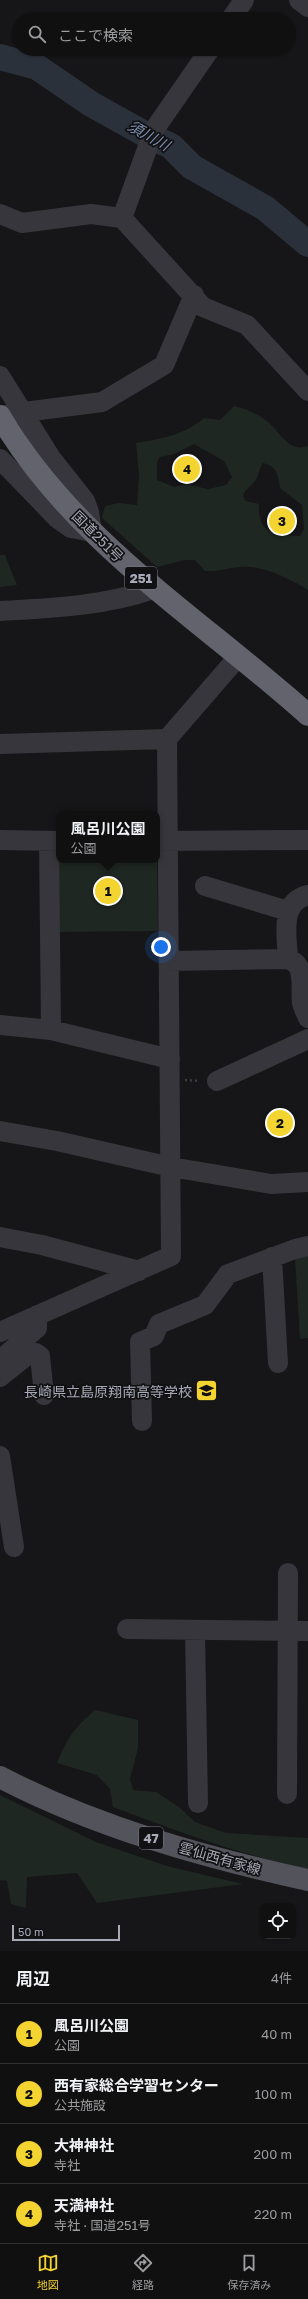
<!DOCTYPE html>
<html lang="ja">
<meta charset="utf-8">
<style>
:root{--surface:#101011;--page:#1e1e1f;--text:#f1f3f6;--muted:#9c9d9f;--line:#303031;--accent:#f3d431}
body{margin:0;font-family:"Golos Text","Noto Sans JP",sans-serif;background:var(--page);color:var(--text)}
.controls{position:absolute;right:12px;bottom:12px;display:grid;overflow:hidden;border-radius:8px;box-shadow:0 1px 3px #0004}
.controls button{width:36px;height:36px;display:grid;place-items:center;padding:0;border:0;border-bottom:1px solid var(--line);background:var(--surface);color:var(--text);font:20px sans-serif}
.scale{position:absolute;left:12px;bottom:10px;width:108px;box-sizing:border-box;padding-left:4px;border:2px solid #a7a9b7;border-top:0;font-size:11px;line-height:14px;white-space:nowrap;color:#a7a9b7;-webkit-text-stroke:3px #111012;paint-order:stroke}
.you{position:absolute;left:161px;top:947px;width:14px;height:14px;margin:-10px;border:3px solid #fff;border-radius:50%;background:#1a73e8;box-shadow:0 0 0 6px #1a73e833}
.badge{display:grid;place-items:center;width:26px;height:26px;border-radius:50%;background:var(--accent);color:#111;font-size:13px;font-weight:700}
.pin{position:absolute;translate:-50% -50%;border:2px solid #fff;box-shadow:0 1px 4px #0006}
.popup{position:absolute;left:56px;top:811px;width:104px;height:52px;box-sizing:border-box;display:grid;place-content:center;border-radius:8px;background:var(--surface);filter:drop-shadow(0 1px 3px #0005);font-size:13px;white-space:nowrap;color:var(--muted)}
.popup b{font-size:15px;color:var(--text)}
.popup::after{content:'';position:absolute;left:50%;top:100%;margin-left:-8px;border:8px solid transparent;border-top-color:var(--surface)}
.list{margin:0;padding:0;list-style:none}
h2{display:flex;justify-content:space-between;align-items:center;height:52px;margin:0;padding:0 16px;font-size:17px}
h2 small{font-size:13px;font-weight:400;color:var(--muted)}
.list li{display:grid;grid-template-columns:26px 1fr auto;gap:12px;align-items:center;box-sizing:border-box;height:60px;padding:0 16px;border-top:1px solid var(--line)}
.list b{display:block;font-size:15px;white-space:nowrap}
.list p{margin:0;font-size:13px;white-space:nowrap;color:var(--muted)}
.list em{font-size:13px;font-style:normal;color:var(--muted)}
.icon{flex:none;width:22px;height:22px;fill:none;stroke:currentColor;stroke-width:2;stroke-linecap:round;stroke-linejoin:round}
.map{position:relative;flex:none;width:308px;height:1951px;overflow:hidden}
.search{position:absolute;background:var(--surface);box-shadow:0 1px 3px #0004;left:12px;right:12px;top:12px;height:44px;display:flex;align-items:center;gap:10px;box-sizing:border-box;padding:0 14px;border-radius:22px;color:var(--muted);font-size:15px}
.sheet{height:292px;background:var(--surface)}
nav{display:flex;justify-content:space-around;align-items:center;box-sizing:border-box;height:56px;border-top:1px solid var(--line);background:var(--surface);font-size:11px;color:var(--muted)}
nav a{display:grid;justify-items:center;gap:2px}
nav .on{color:var(--accent)}
.map>svg:first-child{display:block}
</style>
<div class="map">
<svg width="308" height="1951" viewBox="0 0 308 1951">
<rect width="100%" height="100%" fill="#161517"/>
<path fill="#1f2722" fill-rule="evenodd" d="M234 406C247 409 258 414 268 422 280 432 289 453 308 446V590C288 578 263 565 239 567 227 568 217 572 205 571L195 560H185L157 567 102 518 105 506 119 503 137 505 139 475 136 443C161 439 184 435 204 418L220 420ZM194 444 224 461 232 477 226 485 208 489 186 484 174 487 157 480V462L160 457 174 454ZM263 463C277 466 278 475 280 488L302 505 304 529 300 536C277 535 257 535 259 504L246 501 243 496C245 489 251 487 255 481 259 475 259 469 263 463Z
M0 555H5L17 585 0 587Z
M157 851 158 931 57 932 59 860H157Z
M308 1256V1338L300 1339 295 1258Z
M95 1710 138 1720V1748L130 1779 133 1790 156 1792 179 1807 195 1822 226 1833 308 1838V1869C240 1855 177 1831 113 1807L110 1789 97 1775 57 1763C67 1738 75 1727 95 1710Z
M0 1795 96 1842 167 1866 243 1884 97 1903 77 1873 27 1877 26 1908 11 1904 7 1881 0 1880Z"/>
<g fill="none" stroke-linecap="round" stroke-linejoin="round">
<path stroke="#2b313b" stroke-width="26" d="M0 57 37 67 91 104 143 133 171 146 192 167 265 208 308 244"/>
<path stroke="#3c3d43" stroke-width="2.5" stroke-dasharray="2 3" stroke-linecap="butt" d="M185 1080 200 1081"/>
<path stroke="#36363c" stroke-width="20" d="M299 0 308 7
M231 19 244 0
M0 214 22 223 91 214 122 218 203 307 247 325 308 391
M122 218 154 130 210 49
M0 376 51 458 85 501 89 512 92 532 71 528 57 518 0 459
M9 414 102 402 164 365 194 295
M0 611C51 608 105 606 153 589
M0 744 167 739
M0 840 59 841
M49 841 51 1030
M157 841 308 840
M205 886 288 911
M288 959C287 936 279 902 308 895
M169 961 284 959C307 960 300 986 302 1003 303 1008 306 1013 308 1018
M0 1025 51 1030 170 1059
M217 1081 308 1039
M0 1131 57 1141 171 1167 271 1184 308 1182
M0 1237 42 1245 139 1271
M272 1257 278 1363
M0 1332 171 1256 167 739 238 657
M5 1356 37 1328V1315
M0 1377 30 1353H36L40 1356 44 1395
M142 1421 140 1342 154 1336 159 1324 205 1305 228 1274 295 1249 308 1246
M0 1456 14 1547
M127 1629 308 1631
M195 1631 198 1803
M287 1794 288 1573"/>
<path stroke="#52535b" stroke-width="22" d="M0 1777C96 1827 203 1857 308 1880"/>
<path stroke="#62636d" stroke-width="22" d="M0 416C74 542 201 619 308 715"/>
</g>
<defs>
<symbol id="school-square" viewBox="-11 -11 22 22"><rect x="-9" y="-9" width="18" height="18" rx="4" fill="#f3d431" stroke="#111012"/><path d="M0-5L7-2L0 1L-7-2ZM-4 1L0 2.5L4 1V4Q0 6-4 4Z" fill="#111"/></symbol>
</defs>
<g fill-rule="evenodd">
<use href="#school-square" x="194" y="1378" width="25" height="25"/>
</g>
<g text-anchor="middle" dominant-baseline="central" stroke-width="3.5" stroke-linejoin="round" paint-order="stroke">
<g fill="#111012" stroke="#7a7b86" stroke-width="1">
<rect x="125" y="567" width="32" height="22" rx="3"/>
<rect x="139" y="1827" width="24" height="22" rx="3"/>
</g>
<g font-size="13" font-weight="bold" fill="#a7a9b7">
<text x="141" y="578">251</text>
<text x="151" y="1838">47</text>
</g>
<g font-size="14" fill="#a7a9b7" stroke="#111012">
<text transform="translate(98 536) rotate(45)">国道251号</text>
<text transform="translate(220 1858) rotate(16)">雲仙西有家線</text>
</g>
<g font-size="14" fill="#a7a9b7" stroke="#111012" text-anchor="end">
<text x="192" y="1391">長崎県立島原翔南高等学校</text>
</g>
<g font-size="15" font-style="italic" fill="#7e91b3" stroke="#111012">
<text transform="translate(149 135) rotate(29)">須川川</text>
</g>
</g>
</svg>
<div class="controls">
<button><svg class="icon" aria-label="locate" viewBox="0 0 24 24"><circle cx="12" cy="12" r="6"/><path d="M12 2v4M12 18v4M2 12h4M18 12h4"/></svg></button>
</div>
<div class="scale">50 m</div>
<div class="you"></div>
<div class="pin badge" style="left:108px;top:891px">1</div>
<div class="popup"><b>風呂川公園</b>公園</div>
<div class="pin badge" style="left:280px;top:1123px">2</div>
<div class="pin badge" style="left:282px;top:521px">3</div>
<div class="pin badge" style="left:187px;top:469px">4</div>
<div class="search"><svg class="icon" aria-label="search" viewBox="0 0 24 24"><circle cx="10" cy="10" r="6"/><path d="M15 15l6 6"/></svg>ここで検索</div>
</div>
<section class="sheet">
<h2>周辺<small>4件</small></h2>
<ul class="list">
<li><span class="badge">1</span><div><b>風呂川公園</b><p>公園</p></div><em>40 m</em></li>
<li><span class="badge">2</span><div><b>西有家総合学習センター</b><p>公共施設</p></div><em>100 m</em></li>
<li><span class="badge">3</span><div><b>大神神社</b><p>寺社</p></div><em>200 m</em></li>
<li><span class="badge">4</span><div><b>天満神社</b><p>寺社 · 国道251号</p></div><em>220 m</em></li>
</ul>
</section>
<nav>
<a class="on"><svg class="icon" aria-label="map" viewBox="0 0 24 24"><path d="M3 6l6-2 6 2 6-2v14l-6 2-6-2-6 2zM9 4v14M15 6v14"/></svg>地図</a>
<a><svg class="icon" aria-label="directions" viewBox="0 0 24 24"><path d="M12 3l9 9-9 9-9-9zM9 14v-3h6M13 9l2 2-2 2"/></svg>経路</a>
<a><svg class="icon" aria-label="saved" viewBox="0 0 24 24"><path d="M7 4h10v16l-5-4-5 4z"/></svg>保存済み</a>
</nav>
